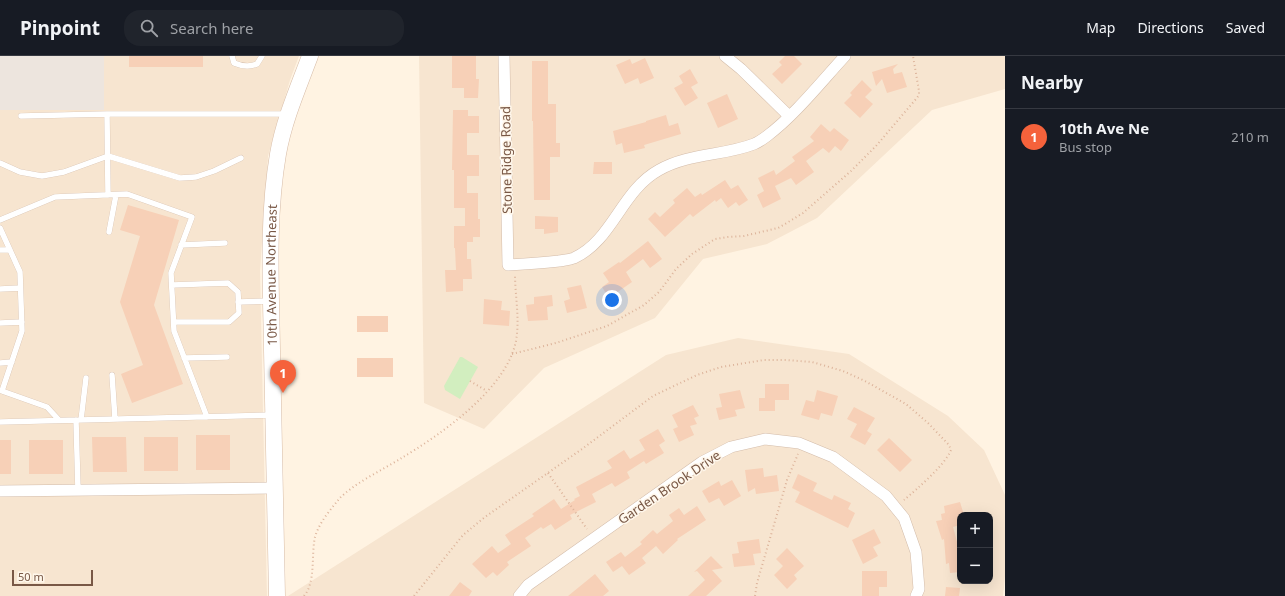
<!DOCTYPE html>
<meta charset="utf-8">
<style>
:root{--surface:#171b24;--page:#20242c;--text:#f1f3f6;--muted:#9ea1a6;--line:#363941;--accent:#f5623b}
body{margin:0;font-family:"Noto Sans",sans-serif;background:var(--page);color:var(--text)}
.controls{position:absolute;right:12px;bottom:12px;display:grid;overflow:hidden;border-radius:8px;box-shadow:0 4px 16px #0002}
.controls button{width:36px;height:36px;display:grid;place-items:center;padding:0;border:0;border-bottom:1px solid var(--line);background:var(--surface);color:var(--text);font:20px sans-serif}
.scale{position:absolute;left:12px;bottom:10px;width:81px;box-sizing:border-box;padding-left:4px;border:2px solid #795846;border-top:0;font-size:11px;line-height:14px;white-space:nowrap;color:#795846;-webkit-text-stroke:3px #fff7eb;paint-order:stroke}
.you{position:absolute;left:612px;top:244px;width:14px;height:14px;margin:-10px;border:3px solid #fff;border-radius:50%;background:#1a73e8;box-shadow:0 0 0 6px #1a73e833}
.badge{display:grid;place-items:center;width:26px;height:26px;border-radius:50%;background:var(--accent);color:#fff;font-size:13px;font-weight:700}
.pin{position:absolute;translate:-50% -33px;filter:drop-shadow(0 1px 2px #0008)}
.pin::after{content:'';position:absolute;top:21px;width:14px;height:12px;background:inherit;clip-path:polygon(0 0,100% 0,50% 100%)}
.list{margin:0;padding:0;list-style:none}
h2{display:flex;justify-content:space-between;align-items:center;height:52px;margin:0;padding:0 16px;font-size:17px}
h2 small{font-size:13px;font-weight:400;color:var(--muted)}
.list li{display:grid;grid-template-columns:26px 1fr auto;gap:12px;align-items:center;box-sizing:border-box;height:56px;padding:0 16px;border-top:1px solid var(--line)}
.list b{display:block;font-size:15px;white-space:nowrap}
.list p{margin:0;font-size:13px;white-space:nowrap;color:var(--muted)}
.list em{font-size:13px;font-style:normal;color:var(--muted)}
.icon{flex:none;width:22px;height:22px;fill:none;stroke:currentColor;stroke-width:2;stroke-linecap:round;stroke-linejoin:round}
.map{position:relative;flex:none;width:1005px;height:540px;overflow:hidden}
header{display:flex;align-items:center;gap:24px;box-sizing:border-box;height:56px;padding:0 20px;background:var(--surface);border-bottom:1px solid var(--line)}
header strong{font-size:19px}
nav{display:flex;gap:22px;margin-inline-start:auto;font-size:14px}
.search{width:280px;height:36px;background:var(--page);display:flex;align-items:center;gap:10px;box-sizing:border-box;padding:0 14px;border-radius:16px;color:var(--muted);font-size:15px}
main{display:flex}
aside{flex:1;background:var(--surface)}
.map>svg:first-child{display:block}
</style>
<header>
<strong>Pinpoint</strong>
<div class="search"><svg class="icon" aria-label="search" viewBox="0 0 24 24"><circle cx="10" cy="10" r="6"/><path d="M15 15l6 6"/></svg>Search here</div>
<nav><a>Map</a><a>Directions</a><a>Saved</a></nav>
</header>
<main>
<div class="map">
<svg width="1005" height="540" viewBox="0 0 1005 540">
<rect width="100%" height="100%" fill="#fff3e2"/>
<path fill="#f7e5d0" fill-rule="evenodd" d="M104 0H299L290 24 268 100 260 215 267 540H0V54H104Z
M419 0H1005V33L932 54 817 162 767 188 703 203 655 262 544 312 484 373 424 347Z
M738 282 849 298 948 360 984 394 1005 439V521L1003 540H288L666 299ZM960 459H990V525H960Z"/>
<path fill="#ede5de" d="M0 0H104V54H0Z"/>
<path fill="#d2eebf" d="M460 301H462L478 311 460 343 445 334 444 330Z"/>
<path fill="#f7d0b7" d="M129 0H203V11H129Z
M452 0H476V23H479L478 42H464V32H452Z
M785 0H794L802 8 782 28 772 18 782 9 779 6Z
M645 2 654 22 640 28 638 22 625 28 616 9 630 3 632 8Z
M532 5H548V48H556V87H560V101H550V144H534L533 65H532Z
M898 8 893 13 894 18 902 16 907 31 887 37 882 23 876 30 872 16Z
M690 13 698 27 691 31 698 42 685 50 674 32 683 27 679 20Z
M862 24 872 34 865 41 873 48 860 62 844 47 852 39 850 37Z
M727 38 738 63 718 72 707 47Z
M453 54H468V60H479V77H467V99H479V120H467V137H478V163H480V181H473V186H467V203H471L472 223H463V235L446 236 445 214H456L455 192H454V170H465V152H454V114H452Z
M666 59 669 70 678 67 681 78 644 89 645 92 624 97 622 87 616 89 613 75 646 66V65Z
M821 68 830 76 834 72 849 84 841 95 835 90 829 97 823 92 806 105 814 116 796 129 791 122 775 130 781 143 763 152 757 139 764 135 758 122 774 114 776 119 795 105 792 101 814 85 810 81Z
M594 106H612V118H593Z
M725 124 731 133 738 129 748 144 739 150 736 146 728 152 721 142 716 146 715 144 693 161 690 158 665 181 648 163 655 156 660 161 675 147 673 144 687 132 695 141 701 137 702 139Z
M128 149 179 164 154 249 183 328 132 347 121 318 143 309 120 246 140 180 120 174Z
M535 160 558 161V176L544 178V173H535Z
M648 185 662 203 650 212 643 203 626 216 632 226 609 242 602 231 609 226 603 217 619 206 620 207Z
M581 229 587 252 567 257 564 245 570 243 567 232Z
M552 239 553 250 547 251 548 264 528 265 526 249 534 248V241Z
M484 243 502 245 501 254 510 255 509 270 483 268Z
M357 260H388V276H357Z
M357 302H393V321H357Z
M765 328H789V344H775V355H759V342H765Z
M740 334 745 352 735 354 737 360 719 364 716 352 722 351 719 338Z
M817 334 838 340 832 360 821 357 819 364 801 359 806 344 814 346Z
M693 349 699 360 694 362 697 368 690 370 694 379 679 386 673 373 678 371 672 359Z
M854 351 875 362 867 375 872 378 865 389 850 381 857 368 847 363Z
M658 373 665 385 659 389 664 397 646 408 644 405 627 416 630 422 615 431 612 427 592 438 596 446 570 459 572 463 555 474 551 468 543 473 541 471 525 482 531 490 507 506 509 509 497 520 493 516 486 522 472 508 492 490 498 497 511 488 505 479 534 460 532 458 554 443 561 453 575 444 574 443 580 440 576 431 612 412 607 405 624 394 630 403 645 394 639 384Z
M196 379H230V414H196Z
M92 381H126L127 416H93Z
M144 381H178V415H144Z
M889 382 912 404 900 416 877 394Z
M0 384H11V418H0Z
M29 384H63V418H29Z
M763 412 764 421 777 419 779 435 756 438 755 432 748 436 745 414Z
M798 418 817 427 813 435 832 444 834 439 851 447 848 453 855 457 848 472 795 446 800 436 792 432Z
M732 424 741 440 724 450 719 442 709 447 702 435 719 425 721 430Z
M960 446 964 459H960V469L953 471 960 497V516L950 517 949 507 946 508 944 483 942 484 936 465 942 464 941 458 945 457 944 450Z
M697 450 706 464 677 483 678 484 663 498 656 490 642 502 646 507 629 519 622 510 613 516 606 506 621 496 625 501 642 488 640 486 653 474 657 478 673 465 669 459 679 452 684 459Z
M874 473 881 487 873 491 878 500 863 508 852 484Z
M759 483 761 497 753 498 755 509 734 511 732 498 739 497 737 486Z
M787 492 804 510 794 519 797 523 787 533 774 519 783 510 776 503Z
M711 500 723 512 712 514 722 525 706 540H688L705 524 697 515 694 516Z
M862 515H887V531H879V540H862Z
M595 518 609 535 603 540H568Z
M460 526 472 535 469 540H449Z
M946 531 960 532 959 540H945Z"/>
<g fill="none" stroke-linecap="round" stroke-linejoin="round">
<defs>
<path id="lane" d="M232 0 234 7C241 10 250 11 257 8L262 0
M107 58 108 139
M21 60 107 58H287
M0 107 20 116 42 120 64 116 108 100 180 122 196 121 214 115 241 102
M0 164 55 141 127 138 192 161 171 217 174 275 207 361
M0 172 20 216 22 275 2 335 47 351 59 364
M109 176 116 139
M181 189 225 187
M0 194H10
M172 229 228 227 238 236 239 257 229 266H174
M0 233 20 232
M238 246 270 245
M0 267 22 266
M184 302 227 301
M0 307 12 306
M112 319 115 363
M76 364 78 434
M81 364 86 322
M0 366 273 359"/>
<path id="street" d="M504 0 508 209C525 208 542 207 559 205 564 204 569 204 574 202 613 184 621 135 659 114 689 97 723 100 754 88 759 86 763 83 767 80 795 59 821 26 845 0
M725 0 741 13 789 60
M0 435 275 432
M519 540 528 529 702 406 731 391 765 383 799 387 833 401 886 440 904 462 916 496 919 533 916 540"/>
<g id="secondary">
<path id="s1" d="M277 540C276 458 274 376 272 294 271 229 267 162 278 98 284 64 298 32 310 0"/>
</g>
</defs>
<use href="#lane" stroke="#d3bcaa" stroke-width="6"/>
<use href="#street" stroke="#d3bcaa" stroke-width="12"/>
<use href="#secondary" stroke="#d7bca7" stroke-width="17"/>
<path stroke="#dcb39a" stroke-width="2" stroke-dasharray="1 3" stroke-linecap="butt" d="M512 298 556 287 607 270 644 249 659 236 676 213 692 198 715 183 728 181 744 180 778 172 790 165 803 157 851 115 876 90 916 43 919 39V35L913 0
M470 325 487 335
M548 417 587 473
M304 540C316 526 311 499 315 481 319 467 330 454 339 443 353 428 382 414 400 403 440 379 506 334 516 285 520 263 515 240 515 218
M414 540 463 479 485 461 582 393 653 340 697 319 721 311 764 304H786L812 306 843 315 865 325 906 348 928 367 949 389 951 394C945 409 917 433 904 444
M755 540 757 527 787 424 798 398"/>
<use href="#lane" stroke="#fff" stroke-width="5.5"/>
<use href="#street" stroke="#fff" stroke-width="11"/>
<use href="#secondary" stroke="#fff" stroke-width="16"/>
</g>
<g text-anchor="middle" dominant-baseline="central" stroke-width="3" stroke-linejoin="round" paint-order="stroke">
<g font-size="13" fill="#795846" stroke="#fff7eb">
<text transform="translate(506 104) rotate(-91)">Stone Ridge Road</text>
<text stroke="none"><textPath href="#s1" startOffset="321">10th Avenue Northeast</textPath></text>
<text transform="translate(669 431) rotate(-34)">Garden Brook Drive</text>
</g>
</g>
</svg>
<div class="controls">
<button>+</button>
<button>−</button>
</div>
<div class="scale">50 m</div>
<div class="you"></div>
<div class="pin badge" style="left:283px;top:337px">1</div>
</div>
<aside>
<h2>Nearby<small></small></h2>
<ul class="list">
<li><span class="badge">1</span><div><b>10th Ave Ne</b><p>Bus stop</p></div><em>210 m</em></li>
</ul>
</aside>
</main>
